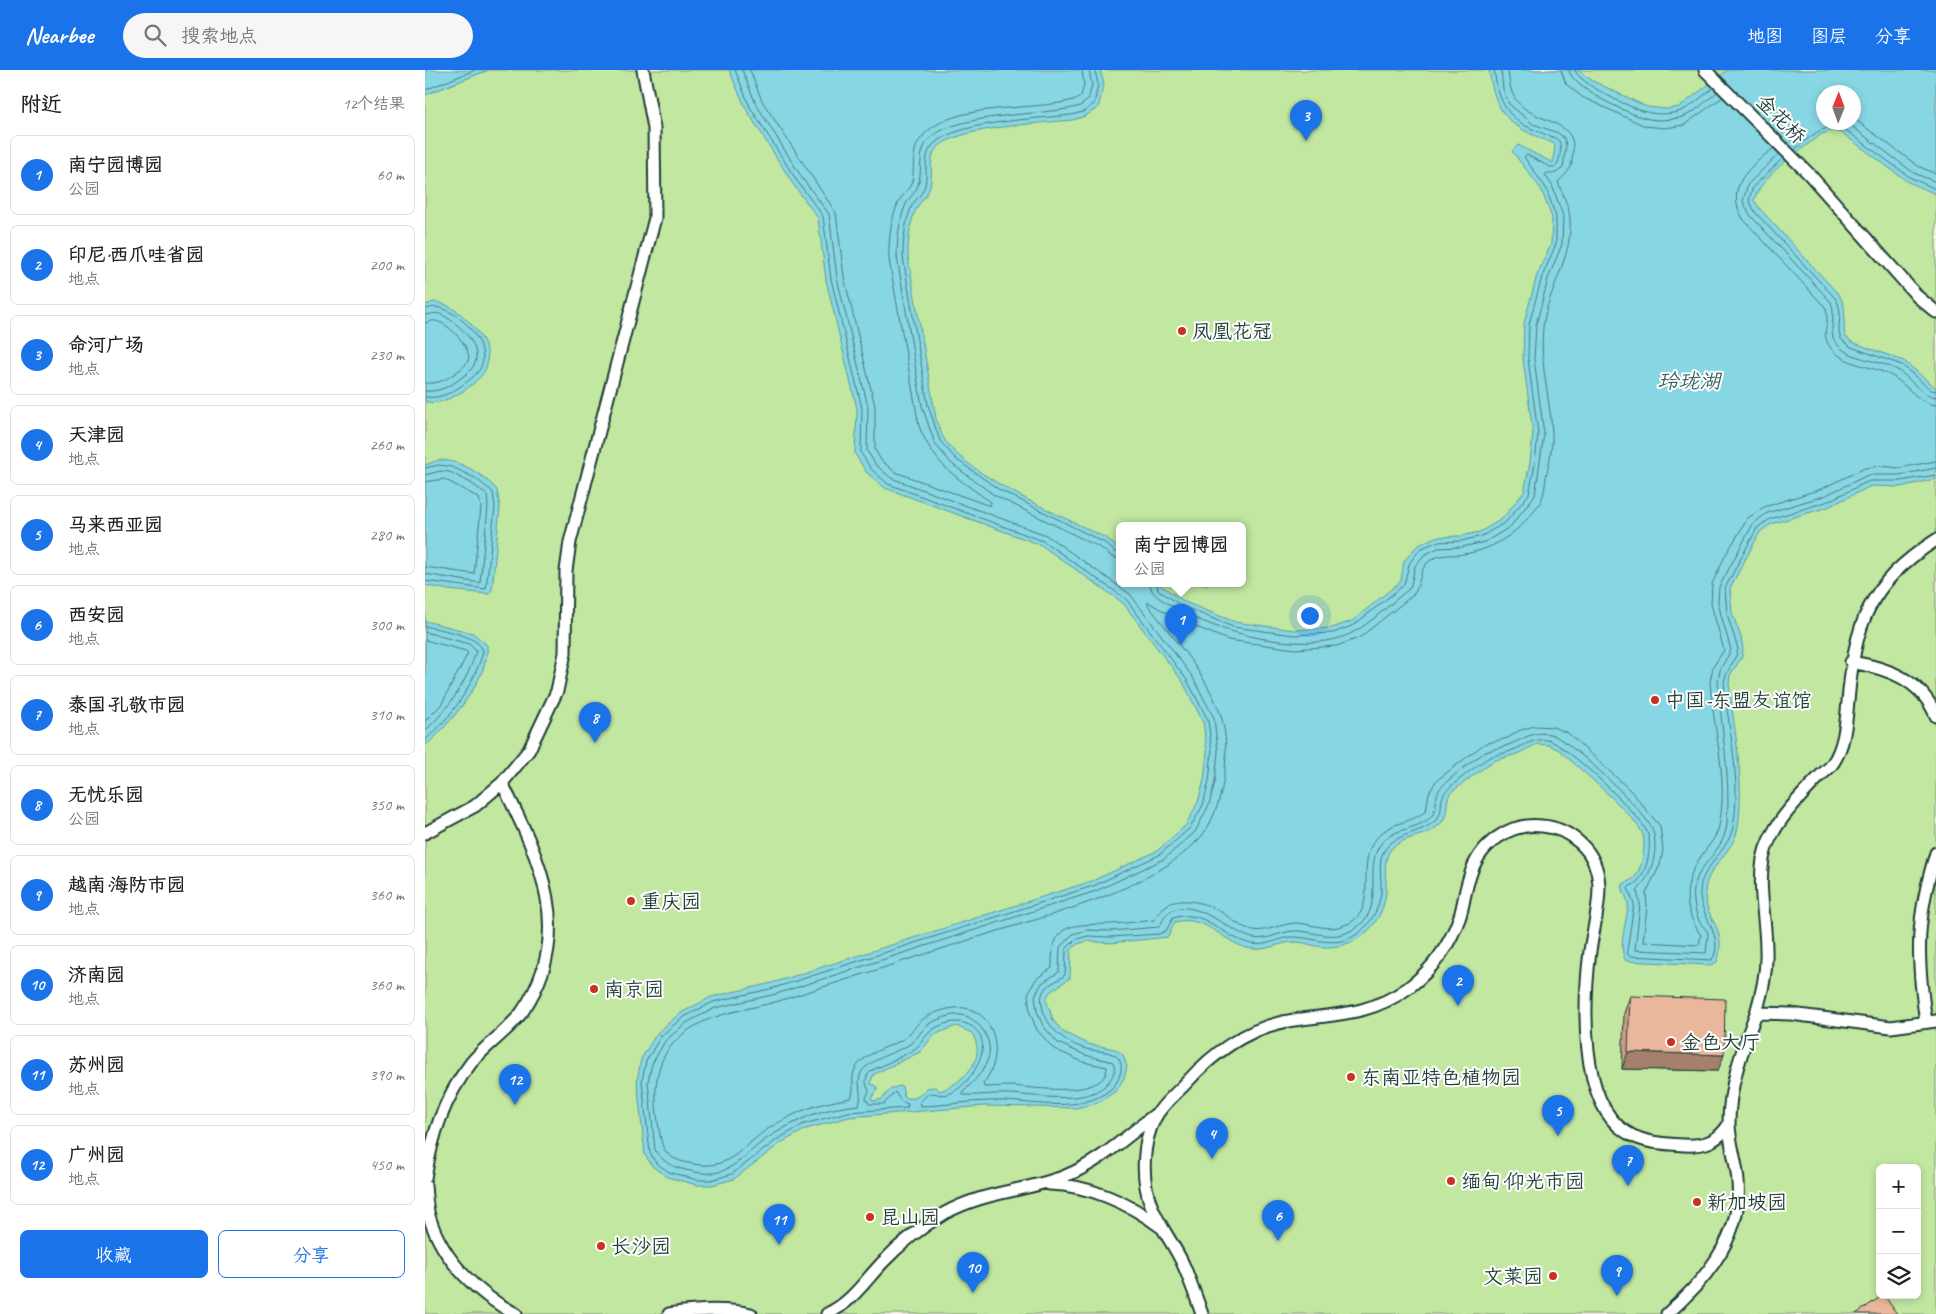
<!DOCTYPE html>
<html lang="zh">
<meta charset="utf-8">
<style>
:root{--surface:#fff;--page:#f6f6f6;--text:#202124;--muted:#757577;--line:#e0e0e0;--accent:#1a73e8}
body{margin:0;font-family:Caveat,"LXGW WenKai TC",sans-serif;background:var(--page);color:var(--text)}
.controls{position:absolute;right:15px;bottom:15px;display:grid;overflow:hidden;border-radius:8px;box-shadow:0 2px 8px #0003}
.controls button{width:45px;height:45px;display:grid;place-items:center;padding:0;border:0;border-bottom:1px solid var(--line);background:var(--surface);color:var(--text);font:25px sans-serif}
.compass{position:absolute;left:1391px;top:15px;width:45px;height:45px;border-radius:50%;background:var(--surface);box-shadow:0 2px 8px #0003;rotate:1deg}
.you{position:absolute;left:884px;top:545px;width:18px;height:18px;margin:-12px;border:4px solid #fff;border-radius:50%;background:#1a73e8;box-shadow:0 0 0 8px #1a73e833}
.badge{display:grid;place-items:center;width:32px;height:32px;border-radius:50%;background:var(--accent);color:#fff;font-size:16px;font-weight:700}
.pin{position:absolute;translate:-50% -41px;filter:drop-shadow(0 1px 2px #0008)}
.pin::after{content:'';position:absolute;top:26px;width:18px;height:15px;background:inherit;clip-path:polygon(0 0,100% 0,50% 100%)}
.popup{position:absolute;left:691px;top:452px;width:130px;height:65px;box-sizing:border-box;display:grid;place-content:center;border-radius:8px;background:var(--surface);filter:drop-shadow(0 1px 4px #0005);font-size:16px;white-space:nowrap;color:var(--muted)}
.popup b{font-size:19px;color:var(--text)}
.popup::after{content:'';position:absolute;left:50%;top:100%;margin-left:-10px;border:10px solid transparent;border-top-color:var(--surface)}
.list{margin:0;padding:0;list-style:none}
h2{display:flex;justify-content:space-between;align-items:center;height:65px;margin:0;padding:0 20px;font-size:21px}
h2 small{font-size:16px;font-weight:400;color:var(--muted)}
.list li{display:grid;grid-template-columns:32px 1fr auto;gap:15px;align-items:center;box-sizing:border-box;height:80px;margin:0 10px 10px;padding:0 10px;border:1px solid var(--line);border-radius:8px}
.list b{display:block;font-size:19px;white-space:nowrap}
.list p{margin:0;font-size:16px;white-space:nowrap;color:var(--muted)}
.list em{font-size:16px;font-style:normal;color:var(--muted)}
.actions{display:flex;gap:10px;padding:15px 20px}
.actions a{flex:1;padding:11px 0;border:1px solid var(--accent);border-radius:8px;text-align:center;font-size:18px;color:var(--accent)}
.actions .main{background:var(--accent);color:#fff}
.icon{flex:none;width:28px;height:28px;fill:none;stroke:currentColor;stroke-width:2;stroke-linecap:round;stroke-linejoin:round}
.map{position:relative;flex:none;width:1511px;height:1244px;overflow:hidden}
header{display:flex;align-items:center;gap:30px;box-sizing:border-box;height:70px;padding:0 25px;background:var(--accent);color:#fff}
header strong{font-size:24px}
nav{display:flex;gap:28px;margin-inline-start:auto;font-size:18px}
.search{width:350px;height:45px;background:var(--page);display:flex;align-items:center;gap:12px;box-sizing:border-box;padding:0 18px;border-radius:28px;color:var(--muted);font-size:19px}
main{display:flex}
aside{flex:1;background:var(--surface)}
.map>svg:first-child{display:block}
</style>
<header>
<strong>Nearbee</strong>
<div class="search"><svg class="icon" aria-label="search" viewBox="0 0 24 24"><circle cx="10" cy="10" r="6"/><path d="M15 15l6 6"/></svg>搜索地点</div>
<nav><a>地图</a><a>图层</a><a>分享</a></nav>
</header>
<main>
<aside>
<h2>附近<small>12个结果</small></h2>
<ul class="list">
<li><span class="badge">1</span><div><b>南宁园博园</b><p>公园</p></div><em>60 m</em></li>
<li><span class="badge">2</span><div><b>印尼·西爪哇省园</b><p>地点</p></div><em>200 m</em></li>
<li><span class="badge">3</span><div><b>命河广场</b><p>地点</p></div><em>230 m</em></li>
<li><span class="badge">4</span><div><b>天津园</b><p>地点</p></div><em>260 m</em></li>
<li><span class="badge">5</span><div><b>马来西亚园</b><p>地点</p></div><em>280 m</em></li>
<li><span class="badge">6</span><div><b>西安园</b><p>地点</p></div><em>300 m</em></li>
<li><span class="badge">7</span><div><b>泰国·孔敬市园</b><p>地点</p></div><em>310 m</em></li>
<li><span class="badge">8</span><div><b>无忧乐园</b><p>公园</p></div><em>350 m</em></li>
<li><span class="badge">9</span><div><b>越南·海防市园</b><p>地点</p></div><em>360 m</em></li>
<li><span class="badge">10</span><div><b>济南园</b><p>地点</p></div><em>360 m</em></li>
<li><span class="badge">11</span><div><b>苏州园</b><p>地点</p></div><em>390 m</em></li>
<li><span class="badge">12</span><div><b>广州园</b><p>地点</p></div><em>450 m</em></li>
</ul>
<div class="actions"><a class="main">收藏</a><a>分享</a></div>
</aside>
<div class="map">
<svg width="1511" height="1244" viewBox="0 0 1511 1244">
<rect width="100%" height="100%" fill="#fbf1eb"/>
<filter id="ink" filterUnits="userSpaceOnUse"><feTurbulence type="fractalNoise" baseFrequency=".02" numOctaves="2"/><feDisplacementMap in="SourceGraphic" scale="10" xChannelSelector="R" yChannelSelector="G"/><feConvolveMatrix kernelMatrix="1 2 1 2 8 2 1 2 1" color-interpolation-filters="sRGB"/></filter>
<g filter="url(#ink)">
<path fill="#c1e7a1" stroke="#70926a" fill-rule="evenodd" d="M63 0H1511V1244H0V25ZM1398 22H1428V52H1398ZM695 456H817V514H695ZM1455 1098H1492V1225H1455Z"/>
<path fill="#87d6e3" stroke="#5d999d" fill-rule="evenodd" d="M0 0H63L0 25Z
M304 0H675L679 14 673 38 660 46 648 50C620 53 522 57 509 82 504 92 508 105 505 116 503 125 496 130 492 138 484 152 483 172 483 187L511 349C514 355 515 361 518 367 540 406 642 448 683 469L695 480V514H734L760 532 810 552 870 560 907 558 927 551 976 511 979 491 992 476 1010 467 1035 466 1055 462 1077 449 1099 422 1105 393 1108 363 1098 289 1099 253 1112 205 1126 174 1127 148 1116 119 1087 81 1093 75 1128 93 1130 74C1086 57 1071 48 1064 0H1153L1168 11 1222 37 1241 39 1254 37 1303 0H1511V124L1483 112 1417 63 1406 61 1397 64C1376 80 1337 104 1329 130L1335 139 1415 226C1424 244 1417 248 1420 266L1427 272 1479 291 1511 318V409L1475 417 1446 416 1403 437 1346 454 1335 462 1305 518 1307 543 1316 567 1318 579 1317 587 1305 605 1304 613C1309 660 1320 710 1313 757 1310 782 1279 798 1280 824 1281 852 1303 857 1292 892L1285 895 1201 891C1192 878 1202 851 1203 836 1204 828 1196 823 1198 814 1201 812 1205 811 1208 809 1217 801 1221 776 1218 765 1212 746 1151 696 1134 680L1124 675 1112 674 1092 684 1068 691 1025 723C1020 733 1024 743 1017 752 1003 770 973 764 963 784 958 796 962 810 961 822 958 853 935 876 904 877 892 878 881 872 870 872 852 872 841 883 822 878 797 871 779 844 750 852L743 867 685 873 663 871 652 874 646 880 645 908 625 922 621 929 628 950 638 962 663 974 690 979 698 985 702 997 699 1008 691 1021 673 1033 651 1038 560 1036 424 1047 381 1059 356 1073 309 1109 287 1115H272L242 1107 228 1097 220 1085 212 1011 216 989 232 963 254 944 286 927 347 913 667 811 732 781 761 755 773 732 779 710 782 682 778 652 758 612 698 533 616 475 460 418 442 403 430 384 432 339 401 210 393 148 368 114 321 39ZM1398 22H1428V52H1398ZM531 956 547 963C550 969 553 975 552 982 552 999 529 1017 515 1021L510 1017 502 1018C495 1026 490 1031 479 1027L477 1016C465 1017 464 1021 457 1029L448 1031 446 1028 452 1021V1017L445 1013 449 1004 495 982 509 965Z
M9 232C22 233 33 241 42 250 55 263 67 278 61 298 55 314 16 339 0 331V235Z
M14 390C35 390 58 404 72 420L75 437 67 520 64 524 23 520 0 515V395Z
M0 551 48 563 62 575C66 606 23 657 0 676Z"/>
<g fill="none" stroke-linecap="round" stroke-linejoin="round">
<path stroke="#497a7a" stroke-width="1" d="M310 0 325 37 372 111 398 146 406 209 437 338 436 383 446 399 463 414 618 471 701 529 762 610 783 650 787 681 784 711 778 735 765 758 734 785 668 816 349 918 288 932 257 948 236 966 221 991 217 1011 225 1083 231 1093 244 1102 272 1110H286L307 1104 353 1069 379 1054 423 1042 482 1038 483 1034 476 1031 470 1022 459 1034H444L441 1028 444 1021C440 1013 439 1007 447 1000 455 997 484 983 491 978 497 973 500 965 506 961 515 954 531 949 542 954 575 968 548 1013 526 1023 517 1027 513 1023 504 1023L495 1032 496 1036C518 1036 541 1031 564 1031 602 1029 654 1046 686 1019 695 1011 703 990 687 984 681 981 672 981 665 980 644 975 624 961 618 940 616 932 615 924 621 918 626 913 634 910 640 905L641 879 650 870 662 866 685 867 734 864 741 861 748 848C780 837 799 869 827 874 843 877 855 866 871 867 888 868 905 876 923 869 942 861 954 842 956 822 957 809 952 792 959 781 971 762 994 765 1010 751 1019 743 1014 733 1019 724 1022 718 1056 692 1063 688 1071 684 1080 684 1088 680 1101 675 1108 668 1123 670 1139 673 1216 745 1222 762 1228 776 1222 801 1212 812 1209 815 1205 815 1203 818L1209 834 1202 881 1204 886 1287 890C1300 867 1276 847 1275 825 1273 798 1303 783 1308 757 1317 710 1303 659 1299 612 1301 600 1311 591 1313 579L1302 544 1300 518 1332 458 1345 449 1401 432 1444 411H1475L1511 405
M317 0 331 34 377 108 404 144 412 208 443 337 442 381 451 395 466 408 621 465 705 524 767 606 789 648 793 682 790 712 784 735 770 762 739 789 671 821 351 924 290 938 261 953 240 971 227 994 223 1012 230 1080C238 1092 247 1097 261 1100 301 1111 310 1093 338 1071 350 1063 362 1056 375 1050 392 1041 415 1037 434 1035 438 1025 431 1013 436 1003 441 992 467 983 478 978 489 973 493 966 500 957 506 951 520 947 528 945 550 941 570 969 563 989 558 1003 548 1012 538 1022V1025C554 1026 569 1023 585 1024 612 1025 667 1037 685 1010 689 1004 691 999 688 992L660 985 633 973 618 956 612 941 610 926 617 913 634 902 635 877 648 864 662 860 685 861 734 857C737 853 738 848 742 844 765 822 807 864 828 868 841 871 855 862 868 861 886 860 902 870 921 863 963 846 940 808 952 780 963 757 988 762 1005 748 1013 740 1009 729 1014 720 1018 713 1053 686 1061 682 1069 678 1078 678 1086 674 1100 668 1108 661 1125 664 1142 667 1224 744 1228 761 1234 782 1226 806 1212 821L1215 834 1210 880 1281 883 1283 863C1281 858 1276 855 1274 851 1253 796 1299 792 1302 753 1306 706 1296 660 1293 612L1295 600 1306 580 1296 545 1293 531 1294 517 1328 454 1342 443 1399 426 1443 405H1474L1511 398
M325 0 337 31 411 143 419 207 450 336V380L456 390 470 402 565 436 566 432C533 409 509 395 494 356L464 190C463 172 466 147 474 131 478 124 485 119 487 111 490 98 486 83 494 71 521 29 609 43 652 29L656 26 659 15 657 0
M664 0 667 15 663 30 655 36C620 47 514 41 499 77 494 89 497 103 493 115 491 123 484 127 481 134 474 150 472 170 472 187L497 336 510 374 527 394 569 425 676 478 687 487 695 489
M670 0 673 15 669 34 658 42 646 45C614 49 526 51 506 77 498 88 503 103 500 115 498 124 490 129 486 138 480 153 478 171 478 187L503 335 515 371 531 389 573 419 680 473 690 482 695 483
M1083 0C1084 10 1085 22 1091 30 1108 53 1150 49 1148 79 1147 99 1146 99 1133 112 1137 123 1144 136 1145 148 1148 189 1123 217 1118 257 1114 293 1125 327 1127 362 1128 377 1124 393 1121 407 1120 416 1119 426 1115 433 1096 460 1072 479 1039 484 1027 486 1016 483 1006 490 993 497 997 515 988 525L934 568 911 576 870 579 803 570 752 549 723 532V535C748 568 783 606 796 646 807 679 799 741 775 768 726 822 619 846 550 868 485 889 421 910 357 930 318 942 274 942 246 976 225 1001 230 1039 236 1070 238 1083 247 1089 259 1092 295 1101 305 1090 331 1068 342 1058 356 1051 370 1044 386 1036 408 1031 426 1028 431 1018 424 1006 432 996 441 983 461 978 475 971 485 966 488 957 497 950 504 944 519 939 529 938 570 933 582 987 558 1013L559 1017C568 1017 577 1016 586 1016 605 1017 682 1030 682 997L658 992 629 979 612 960 605 943 603 924 611 909 627 898C626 851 647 855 686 854 700 853 715 852 729 850 732 847 734 842 738 838 753 824 783 833 798 843 808 850 816 858 828 860 840 863 857 853 872 853 887 854 901 861 917 856 956 845 931 798 948 773 963 750 982 756 1001 741L1004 723 1011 711 1059 674 1083 668 1093 661 1109 656 1128 657 1143 663 1204 719 1235 756 1238 780 1235 795 1221 823 1222 836 1218 872 1274 875 1276 865C1257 839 1258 811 1277 785 1283 776 1292 767 1294 756 1304 709 1288 659 1285 612L1288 597 1299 580 1286 534 1287 514 1300 486 1323 448 1339 437 1396 419 1440 398 1456 396 1474 398 1511 391
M1136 0 1141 14 1157 27 1220 56 1240 58 1259 55 1298 27
M1144 0C1145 17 1203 44 1220 48 1230 51 1243 50 1254 48 1267 46 1282 30 1292 22
M1150 0C1152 13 1209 40 1222 42 1232 45 1243 44 1253 42 1265 39 1278 25 1288 18
M0 20 50 0
M1428 48 1493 96 1511 104
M1421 52 1489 103 1511 112
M1349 78C1324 97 1299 117 1318 149L1400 237C1406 249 1395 264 1405 277 1420 297 1451 295 1470 308 1484 317 1494 334 1511 335
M1369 80C1386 67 1396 54 1418 58L1486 108 1511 119
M1354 84 1323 114 1318 131 1325 145 1406 232C1412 245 1402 262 1411 273 1425 291 1455 289 1474 301 1486 309 1496 326 1511 327
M1358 88 1328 117 1324 130 1330 142 1411 229C1420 247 1410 254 1416 269L1426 277 1477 295 1506 320 1511 321
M0 239C5 238 10 236 15 238 36 243 66 274 56 297 52 305 43 311 36 316 25 324 13 329 0 327
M0 245C5 245 10 242 15 244 31 251 59 275 49 295 46 302 38 306 32 311 22 318 12 322 0 321
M0 253C3 252 8 250 11 251 23 253 48 278 43 291 40 297 33 301 29 304 19 311 11 314 0 313
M0 398 14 395 27 397 50 408 68 422 70 437 61 519 0 511
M0 405 15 401 25 402 46 413 62 425 63 437 55 513 0 504
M0 412 19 409 54 428 56 437 49 504 0 497
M725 514C726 524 734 528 742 533 782 560 862 581 911 569 939 562 960 537 983 520L986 515 990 496 999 485 1013 478 1037 477 1060 472 1085 457 1110 425 1119 364 1109 289 1111 255 1123 209 1137 174 1138 146 1127 115 1120 105 1122 103H1131L1138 98 1141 75 1139 68 1133 63 1108 54 1084 34 1078 19 1076 0
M732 514 733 520 757 536 808 557 869 565 908 563 929 555 979 515 984 494 995 479 1011 472 1036 471 1057 466 1081 452 1104 424 1110 394 1113 363 1103 289 1104 254 1117 207 1131 174V147L1121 118 1099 87 1102 85 1125 97H1130C1135 93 1137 77 1134 71 1131 67 1121 65 1117 63 1083 51 1074 34 1069 0
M0 556C15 560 56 565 58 582 48 616 27 647 0 670
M0 562 44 574 51 581C42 613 23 639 0 661
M0 570 41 581 43 583 16 635 0 651"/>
<defs>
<path id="street" d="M1280 0 1384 104 1493 227 1511 242
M1426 592C1462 598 1496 609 1511 646
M0 763 50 736 77 713 104 680 132 621 140 583 141 501 145 472 230 148 229 58 218 0
M1331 943C1337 922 1342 902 1341 880 1341 849 1333 821 1338 789 1344 757 1373 729 1395 706 1399 702 1405 698 1408 693 1420 675 1421 651 1423 631 1430 553 1443 514 1511 470
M1501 952C1491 885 1491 848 1511 783
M0 1108C7 1065 19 1028 46 993 61 975 83 961 97 942 152 863 114 788 77 713
M624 1114C664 1115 704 1133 736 1157
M0 1115C1 1125 1 1138 5 1149 18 1190 53 1225 91 1244
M244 1244C271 1240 299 1238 326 1244
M402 1244C427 1232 439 1212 457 1193 476 1173 496 1157 520 1143 560 1121 599 1122 640 1106 674 1093 702 1066 731 1044
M777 1244C771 1227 765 1210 758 1194 749 1174 734 1156 726 1135 716 1109 717 1073 730 1048 737 1034 752 1023 762 1012 790 981 826 956 869 950 911 944 946 945 983 918 1007 900 1025 875 1035 846 1039 833 1040 819 1045 806 1054 774 1085 752 1117 756 1132 757 1144 763 1155 773 1187 802 1170 845 1165 881 1159 929 1153 1032 1201 1062 1217 1073 1239 1074 1259 1075 1279 1076 1293 1072 1304 1054
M1242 1244C1280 1211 1318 1166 1313 1112 1312 1092 1304 1073 1304 1053 1304 1014 1318 979 1331 943L1366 944 1466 957 1511 951"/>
</defs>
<use href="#street" stroke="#1f3d34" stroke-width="15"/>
<use href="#street" stroke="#fff" stroke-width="11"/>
</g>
<path fill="#c99d86" stroke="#1f3d34" d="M1205 926 1293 1001 1197 999 1199 943Z"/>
<path fill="#a4806d" stroke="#1f3d34" d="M1203 982 1299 985 1293 1001 1197 999Z"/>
<path fill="#eab79c" stroke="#1f3d34" d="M1205 926 1300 929 1299 985 1203 982Z
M1458 1225H1459L1472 1244H1431Z"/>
</g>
<g fill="#c8321e" stroke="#fff" stroke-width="2">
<circle cx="757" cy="261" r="5"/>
<circle cx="1230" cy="630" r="5"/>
<circle cx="206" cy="831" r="5"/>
<circle cx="169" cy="919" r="5"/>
<circle cx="1246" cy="972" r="5"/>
<circle cx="926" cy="1007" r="5"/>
<circle cx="1026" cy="1111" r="5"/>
<circle cx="1272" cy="1132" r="5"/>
<circle cx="445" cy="1147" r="5"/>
<circle cx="176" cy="1176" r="5"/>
<circle cx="1128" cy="1206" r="5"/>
</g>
<g text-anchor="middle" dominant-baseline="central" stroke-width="4" stroke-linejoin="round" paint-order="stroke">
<g font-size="20" fill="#1f3d34" stroke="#fff">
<text transform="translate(1356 49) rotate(45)">金花桥</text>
</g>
<g font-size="20" fill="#1f3d34" stroke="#fff" text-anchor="start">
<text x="767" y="261">凤凰花冠</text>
<text x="1240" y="630">中国-东盟友谊馆</text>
<text x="216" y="831">重庆园</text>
<text x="179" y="919">南京园</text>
<text x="1256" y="972">金色大厅</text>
<text x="936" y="1007">东南亚特色植物园</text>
<text x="1036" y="1111">缅甸·仰光市园</text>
<text x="1282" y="1132">新加坡园</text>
<text x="455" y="1147">昆山园</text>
<text x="186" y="1176">长沙园</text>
<text x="1118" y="1206" text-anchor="end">文莱园</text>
</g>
<g font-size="21" font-style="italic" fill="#396360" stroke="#fff">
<text x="1264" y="311">玲珑湖</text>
</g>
</g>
</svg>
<div class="controls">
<button>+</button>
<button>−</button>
<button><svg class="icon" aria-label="layers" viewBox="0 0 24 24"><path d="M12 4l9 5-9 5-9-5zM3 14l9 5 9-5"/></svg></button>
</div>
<svg class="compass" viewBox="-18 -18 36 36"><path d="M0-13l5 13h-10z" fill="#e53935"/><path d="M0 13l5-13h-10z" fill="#757577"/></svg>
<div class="you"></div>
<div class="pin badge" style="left:756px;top:575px">1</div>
<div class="popup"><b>南宁园博园</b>公园</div>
<div class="pin badge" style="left:1033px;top:936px">2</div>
<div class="pin badge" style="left:881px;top:71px">3</div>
<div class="pin badge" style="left:787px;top:1089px">4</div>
<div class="pin badge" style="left:1133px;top:1066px">5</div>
<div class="pin badge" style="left:853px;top:1171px">6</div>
<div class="pin badge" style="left:1203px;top:1116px">7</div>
<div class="pin badge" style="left:170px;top:673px">8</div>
<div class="pin badge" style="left:1192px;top:1226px">9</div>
<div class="pin badge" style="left:548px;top:1223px">10</div>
<div class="pin badge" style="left:354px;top:1175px">11</div>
<div class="pin badge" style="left:90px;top:1035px">12</div>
</div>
</main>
